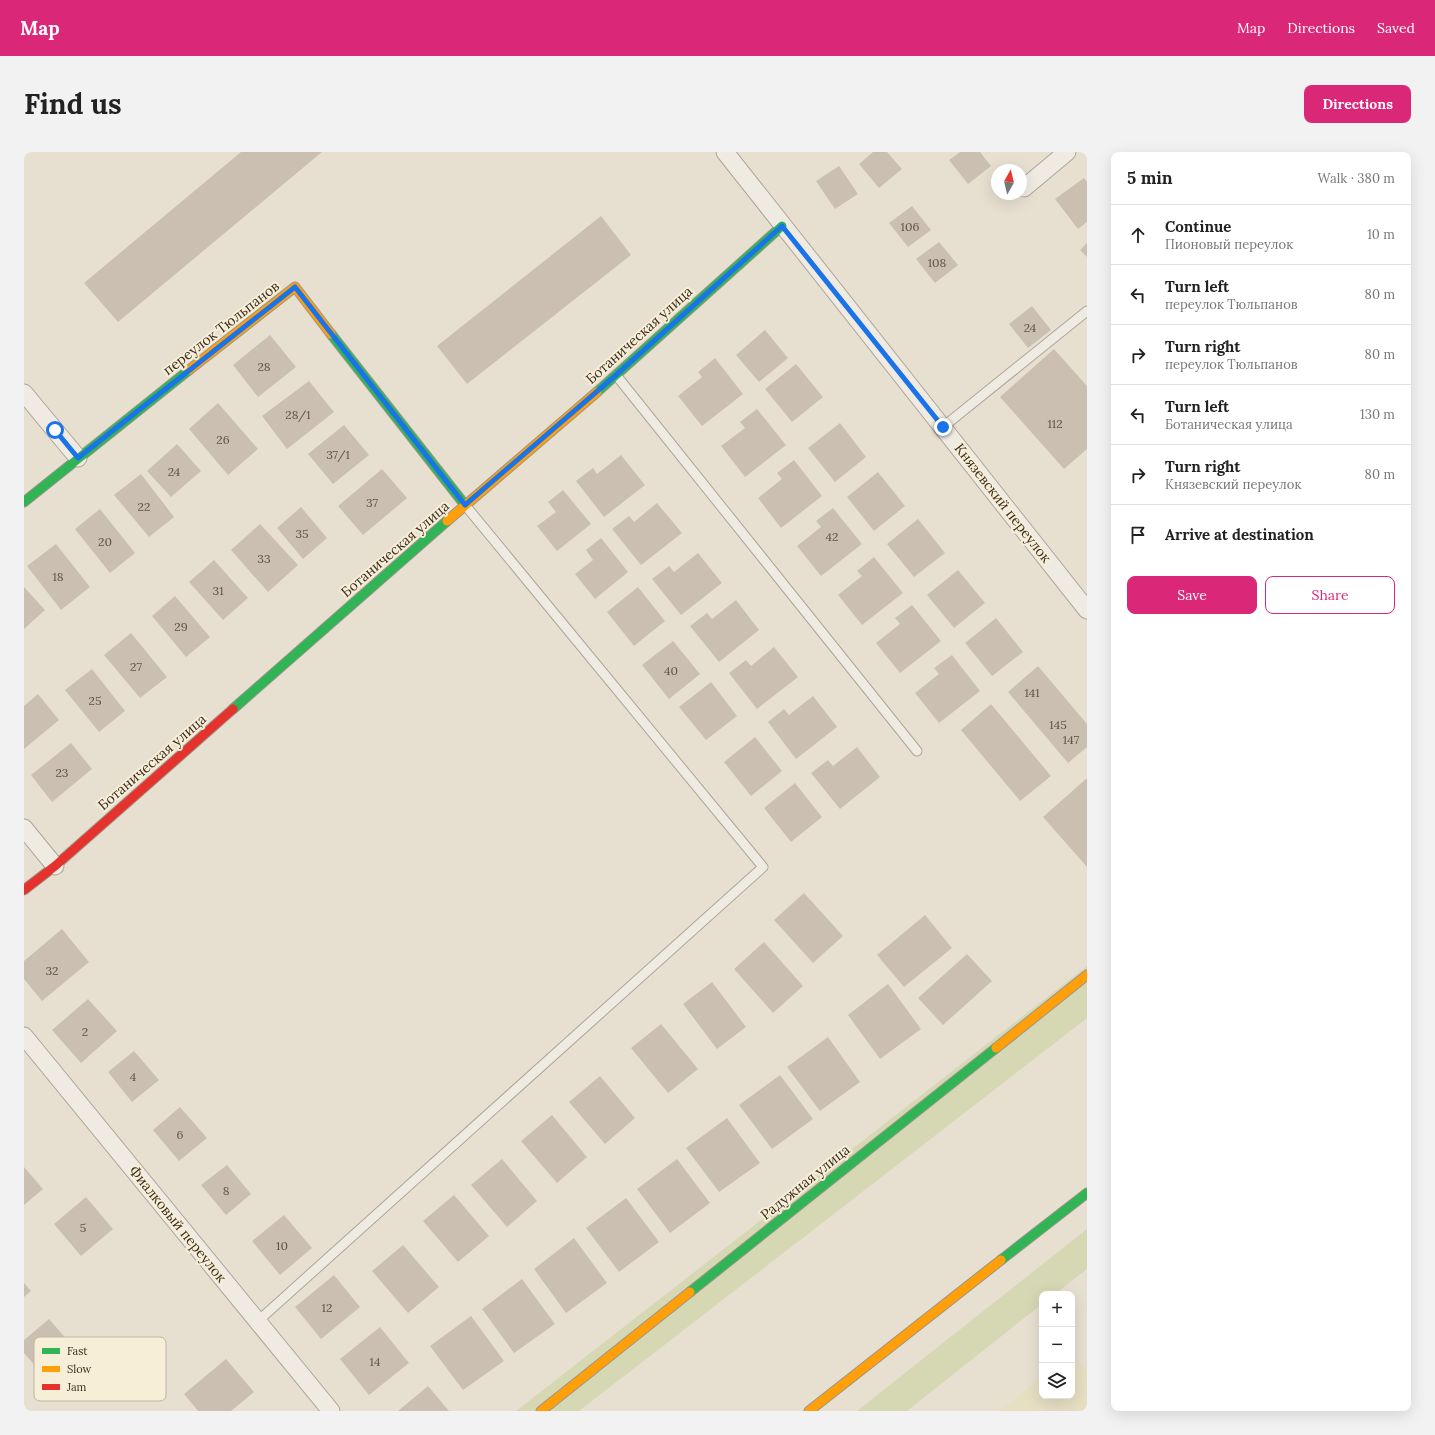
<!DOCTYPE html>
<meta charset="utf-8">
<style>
:root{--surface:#fff;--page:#f2f2f2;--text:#222;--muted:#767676;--line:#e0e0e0;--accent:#db2777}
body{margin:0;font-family:Lora,serif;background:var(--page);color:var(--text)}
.controls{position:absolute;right:12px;bottom:12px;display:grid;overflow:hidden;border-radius:8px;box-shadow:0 4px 16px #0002}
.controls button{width:36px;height:36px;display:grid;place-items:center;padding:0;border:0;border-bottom:1px solid var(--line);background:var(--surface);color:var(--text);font:20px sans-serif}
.compass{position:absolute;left:967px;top:12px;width:36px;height:36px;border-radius:50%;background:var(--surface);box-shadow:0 4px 16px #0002;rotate:8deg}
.stop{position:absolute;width:12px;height:12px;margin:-9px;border:3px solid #1a73e8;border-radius:50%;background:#fff}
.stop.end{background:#1a73e8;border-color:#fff;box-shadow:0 1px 4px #0008}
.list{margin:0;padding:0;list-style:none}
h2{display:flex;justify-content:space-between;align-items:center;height:52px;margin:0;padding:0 16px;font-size:17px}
h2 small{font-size:13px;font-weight:400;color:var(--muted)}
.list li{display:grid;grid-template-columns:26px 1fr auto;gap:12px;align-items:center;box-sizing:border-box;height:60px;padding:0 16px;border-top:1px solid var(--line)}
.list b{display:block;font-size:15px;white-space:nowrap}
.list p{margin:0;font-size:13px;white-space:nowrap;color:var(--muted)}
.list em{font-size:13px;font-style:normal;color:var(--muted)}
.actions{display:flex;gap:8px;padding:12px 16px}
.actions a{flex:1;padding:9px 0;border:1px solid var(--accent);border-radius:8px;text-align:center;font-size:14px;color:var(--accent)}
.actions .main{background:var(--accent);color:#fff}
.icon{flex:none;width:22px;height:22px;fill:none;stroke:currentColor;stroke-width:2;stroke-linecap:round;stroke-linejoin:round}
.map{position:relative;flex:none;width:1063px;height:1259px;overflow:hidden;border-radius:8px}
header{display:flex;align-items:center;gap:24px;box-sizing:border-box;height:56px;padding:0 20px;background:var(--accent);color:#fff}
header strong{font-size:19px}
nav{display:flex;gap:22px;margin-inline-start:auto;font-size:14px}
.intro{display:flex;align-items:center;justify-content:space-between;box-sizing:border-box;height:96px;padding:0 24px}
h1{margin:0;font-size:28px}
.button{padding:10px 18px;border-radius:8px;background:var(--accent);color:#fff;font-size:14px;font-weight:700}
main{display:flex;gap:24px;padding:0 24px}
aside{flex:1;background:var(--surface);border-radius:8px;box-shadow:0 4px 16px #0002}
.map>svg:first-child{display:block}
</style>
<header>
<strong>Map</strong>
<nav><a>Map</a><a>Directions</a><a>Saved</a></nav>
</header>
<div class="intro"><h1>Find us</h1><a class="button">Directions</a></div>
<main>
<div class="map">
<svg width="1063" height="1259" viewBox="0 0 1063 1259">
<rect width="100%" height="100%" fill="#e7e0d1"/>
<path fill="#e6dfc2" d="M1048 1201 1063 1220V1259H975L1018 1225V1244H1048Z"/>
<path fill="#d6d7b3" d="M1063 814V866L555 1259H492Z
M1063 1077V1117L1031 1142H1018V1152L883 1259H833Z"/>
<path fill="#cbbfb2" d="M217 0H298L94 170 60 131Z
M849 0H863L878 17 855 36 835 12Z
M936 0H956L967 14 944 32 925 8Z
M815 14 834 42 811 57 792 29Z
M1060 26 1063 30V70L1054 77 1031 47Z
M888 54 907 78 884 95 865 71Z
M577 64 607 103 443 232 413 194Z
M915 90 934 113 911 131 892 107Z
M1063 91V105L1056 98Z
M1008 154 1027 178 1004 196 985 172Z
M741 178 764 206 735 230 712 203Z
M246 183 272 215 234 245 209 213Z
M1030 197 1063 234V297L1040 317 976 245Z
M691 206 719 242 678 274 654 244 678 225 674 220Z
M772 212 799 245 768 270 741 237Z
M285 229 310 260 263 297 238 264Z
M194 251 234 297 204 323 165 277Z
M733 257 762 293 721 325 697 294 721 276 716 270Z
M816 271 842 305 811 330 784 296Z
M320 273 345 303 309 332 284 302Z
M153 292 177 319 147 345 123 319Z
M597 303 621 333 580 365 552 329 569 316 573 322Z
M770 308 798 344 757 376 734 346 758 327 753 321Z
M358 317 383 346 339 383 314 354Z
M854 320 881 354 850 379 823 345Z
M117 322 150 365 125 385 90 343Z
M539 338 567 372 533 399 513 374 532 360 524 350Z
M633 351 658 381 617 413 588 377 605 364 610 370Z
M277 355 303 386 279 407 253 376Z
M809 356 838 392 797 424 773 394 797 375 792 369Z
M76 357 111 401 86 421 51 377Z
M894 367 921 401 890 425 863 392Z
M236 372 274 413 244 440 207 398Z
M577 386 604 420 571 447 551 422 569 408 562 398Z
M32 392 66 435 37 458 3 414Z
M674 401 698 431 657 463 628 427 645 414 650 420Z
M850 405 879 441 838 473 814 443 838 424 833 419Z
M190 408 224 446 199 468 165 430Z
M934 418 961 451 930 476 903 443Z
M0 435 21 458 0 477Z
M614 435 641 469 610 494 583 460Z
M151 444 186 485 162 505 128 464Z
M712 448 735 478 695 510 666 474 683 461 688 467Z
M888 453 917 489 876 521 852 491 876 472 871 466Z
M972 466 999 500 968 524 941 491Z
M107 481 143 525 116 546 80 503Z
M649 489 676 522 645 547 618 513Z
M750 495 774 525 733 557 705 521 722 508 727 514Z
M928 503 956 539 915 571 891 541 915 522 910 516Z
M1014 514 1063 572V595L1044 611 984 540Z
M68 517 101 559 75 580 41 538Z
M687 530 713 564 682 588 655 555Z
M14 542 35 568 0 597V554Z
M789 544 813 575 772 607 744 570 760 557 765 563Z
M967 552 1027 624 996 649 937 578Z
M731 585 758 619 727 644 700 610Z
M47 591 68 617 28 650 7 623Z
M833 595 856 625 816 657 787 621 804 608 809 614Z
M1063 626V715L1019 665Z
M771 631 798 665 767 690 740 656Z
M780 741 819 784 789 811 750 768Z
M901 763 928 796 880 835 853 803Z
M38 777 65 810 18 849 0 827V809Z
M740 790 779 834 749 861 710 817Z
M943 802 968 829 919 873 894 846Z
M688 830 722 875 693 897 659 852Z
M864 832 897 877 856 907 824 863Z
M64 847 93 879 57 911 28 878Z
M637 872 674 917 644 941 607 896Z
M804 885 836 930 796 959 763 915Z
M110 899 135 928 108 950 84 920Z
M756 923 789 967 748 997 715 953Z
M576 924 611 966 581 992 545 950Z
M156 955 183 986 155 1009 129 978Z
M528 963 563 1005 533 1031 497 989Z
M703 966 736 1011 695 1040 662 996Z
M478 1007 513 1049 483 1075 447 1033Z
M653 1007 686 1051 646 1081 613 1037Z
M203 1013 227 1042 202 1063 177 1033Z
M0 1015 19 1037 0 1053Z
M430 1043 465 1084 434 1110 399 1069Z
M62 1045 89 1077 57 1104 30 1072Z
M602 1046 635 1090 595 1120 562 1076Z
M260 1063 288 1096 256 1123 228 1089Z
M550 1086 583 1131 542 1161 510 1117Z
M379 1093 415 1135 384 1161 348 1119Z
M310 1123 336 1155 297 1187 271 1155Z
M498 1127 531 1172 490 1201 458 1157Z
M0 1131 7 1139 0 1145Z
M447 1164 480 1209 439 1238 406 1194Z
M25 1167 51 1197 20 1224 0 1201V1188Z
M356 1175 385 1211 345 1243 316 1207Z
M202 1207 230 1240 207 1259H174L160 1242Z
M404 1234 425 1259H374Z"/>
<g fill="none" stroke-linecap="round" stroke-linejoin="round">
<defs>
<path id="lane" d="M592 223 893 599
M919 275 1063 159
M234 1169 739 715 441 353"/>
<path id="street" d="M701 0 1063 458
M1000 36 1043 0
M0 241 54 306
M0 676 31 714
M0 884 307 1259"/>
<path id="fast" d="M307 182 441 353
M573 240 758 74
M0 350 165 218
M209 557 423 369
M977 1108 1063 1041
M666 1140 972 896"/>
<path id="slow" d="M165 218 271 135 307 182
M423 369 573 240
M972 896 1063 823
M517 1259 666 1140
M785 1259 977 1108"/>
<path id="jam" d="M0 738 31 714 209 557"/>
</defs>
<use href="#lane" stroke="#ada599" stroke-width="11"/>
<use href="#street" stroke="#ada599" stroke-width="19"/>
<use href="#fast" stroke="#9c958a" stroke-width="11"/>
<use href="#slow" stroke="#9c958a" stroke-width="11"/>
<use href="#jam" stroke="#9c958a" stroke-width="11"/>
<use href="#lane" stroke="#efebe3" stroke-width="9"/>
<use href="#street" stroke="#efebe3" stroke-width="17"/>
<use href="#fast" stroke="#30b455" stroke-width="9"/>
<use href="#slow" stroke="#ff9f0a" stroke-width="9"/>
<use href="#jam" stroke="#e5322d" stroke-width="9"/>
</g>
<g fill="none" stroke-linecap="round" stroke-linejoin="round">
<path stroke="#1a73e8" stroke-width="5" d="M31 278 54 306 271 135 441 353 592 223 758 74 919 275"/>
</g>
<g text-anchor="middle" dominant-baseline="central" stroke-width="4" stroke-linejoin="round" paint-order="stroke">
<g font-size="12" fill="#605244">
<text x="886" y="74">106</text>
<text x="913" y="110">108</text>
<text x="1006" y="175">24</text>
<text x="240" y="214">28</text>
<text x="274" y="262">28/1</text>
<text x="1031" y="271">112</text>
<text x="199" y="287">26</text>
<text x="314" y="302">37/1</text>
<text x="150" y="319">24</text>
<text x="348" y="350">37</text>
<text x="120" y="354">22</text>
<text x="278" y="381">35</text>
<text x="808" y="384">42</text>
<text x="81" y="389">20</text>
<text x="240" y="406">33</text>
<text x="34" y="424">18</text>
<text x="194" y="438">31</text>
<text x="157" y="474">29</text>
<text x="112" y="514">27</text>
<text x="647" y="518">40</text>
<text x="1008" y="540">141</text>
<text x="71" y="548">25</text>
<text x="1034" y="572">145</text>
<text x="1047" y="587">147</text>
<text x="38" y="620">23</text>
<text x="28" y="818">32</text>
<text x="61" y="879">2</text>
<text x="109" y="924">4</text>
<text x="156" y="982">6</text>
<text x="202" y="1038">8</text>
<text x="59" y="1075">5</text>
<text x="258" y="1093">10</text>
<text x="303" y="1155">12</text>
<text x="351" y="1209">14</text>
</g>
<g font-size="14" fill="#3d2e20" stroke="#f7eed8">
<text transform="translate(197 176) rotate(-38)">переулок Тюльпанов</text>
<text transform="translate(615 183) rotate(-42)">Ботаническая улица</text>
<text transform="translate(979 351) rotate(52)">Князевский переулок</text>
<text transform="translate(371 397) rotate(-41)">Ботаническая улица</text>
<text transform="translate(128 610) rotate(-41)">Ботаническая улица</text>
<text transform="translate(781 1030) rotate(-39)">Радужная улица</text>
<text transform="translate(154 1072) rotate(51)">Фиалковый переулок</text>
</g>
</g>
<rect x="10" y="1185" width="132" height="64" rx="6" fill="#f7eed8" stroke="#bfb4a1" stroke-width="1"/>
<rect x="18" y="1196" width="18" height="6" fill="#30b455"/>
<rect x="18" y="1214" width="18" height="6" fill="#ff9f0a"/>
<rect x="18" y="1232" width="18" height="6" fill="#e5322d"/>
<g font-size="11" fill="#3d2e20">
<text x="43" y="1203">Fast</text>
<text x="43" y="1221">Slow</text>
<text x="43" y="1239">Jam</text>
</g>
</svg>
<div class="controls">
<button>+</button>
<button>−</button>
<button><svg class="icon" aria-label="layers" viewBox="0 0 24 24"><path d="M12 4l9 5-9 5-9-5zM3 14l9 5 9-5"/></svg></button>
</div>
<svg class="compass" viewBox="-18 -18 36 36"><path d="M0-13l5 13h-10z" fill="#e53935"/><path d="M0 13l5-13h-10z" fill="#767676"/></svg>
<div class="stop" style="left:31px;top:278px"></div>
<div class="stop end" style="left:919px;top:275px"></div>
</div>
<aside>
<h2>5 min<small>Walk · 380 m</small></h2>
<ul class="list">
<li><svg class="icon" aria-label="ahead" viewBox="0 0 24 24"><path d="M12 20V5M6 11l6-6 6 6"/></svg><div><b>Continue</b><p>Пионовый переулок</p></div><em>10 m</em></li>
<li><svg class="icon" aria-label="left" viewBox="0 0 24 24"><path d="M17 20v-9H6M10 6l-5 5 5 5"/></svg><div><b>Turn left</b><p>переулок Тюльпанов</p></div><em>80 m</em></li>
<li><svg class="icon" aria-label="right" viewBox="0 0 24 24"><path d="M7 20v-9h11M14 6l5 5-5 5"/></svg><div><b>Turn right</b><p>переулок Тюльпанов</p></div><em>80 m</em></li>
<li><svg class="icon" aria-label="left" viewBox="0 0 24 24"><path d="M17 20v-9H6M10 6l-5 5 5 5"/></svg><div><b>Turn left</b><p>Ботаническая улица</p></div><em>130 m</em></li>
<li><svg class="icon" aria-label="right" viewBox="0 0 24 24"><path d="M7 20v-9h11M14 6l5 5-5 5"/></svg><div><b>Turn right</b><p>Князевский переулок</p></div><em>80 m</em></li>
<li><svg class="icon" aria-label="arrive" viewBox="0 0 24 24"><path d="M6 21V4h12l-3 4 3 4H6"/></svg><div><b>Arrive at destination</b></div></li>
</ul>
<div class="actions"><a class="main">Save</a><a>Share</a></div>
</aside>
</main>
